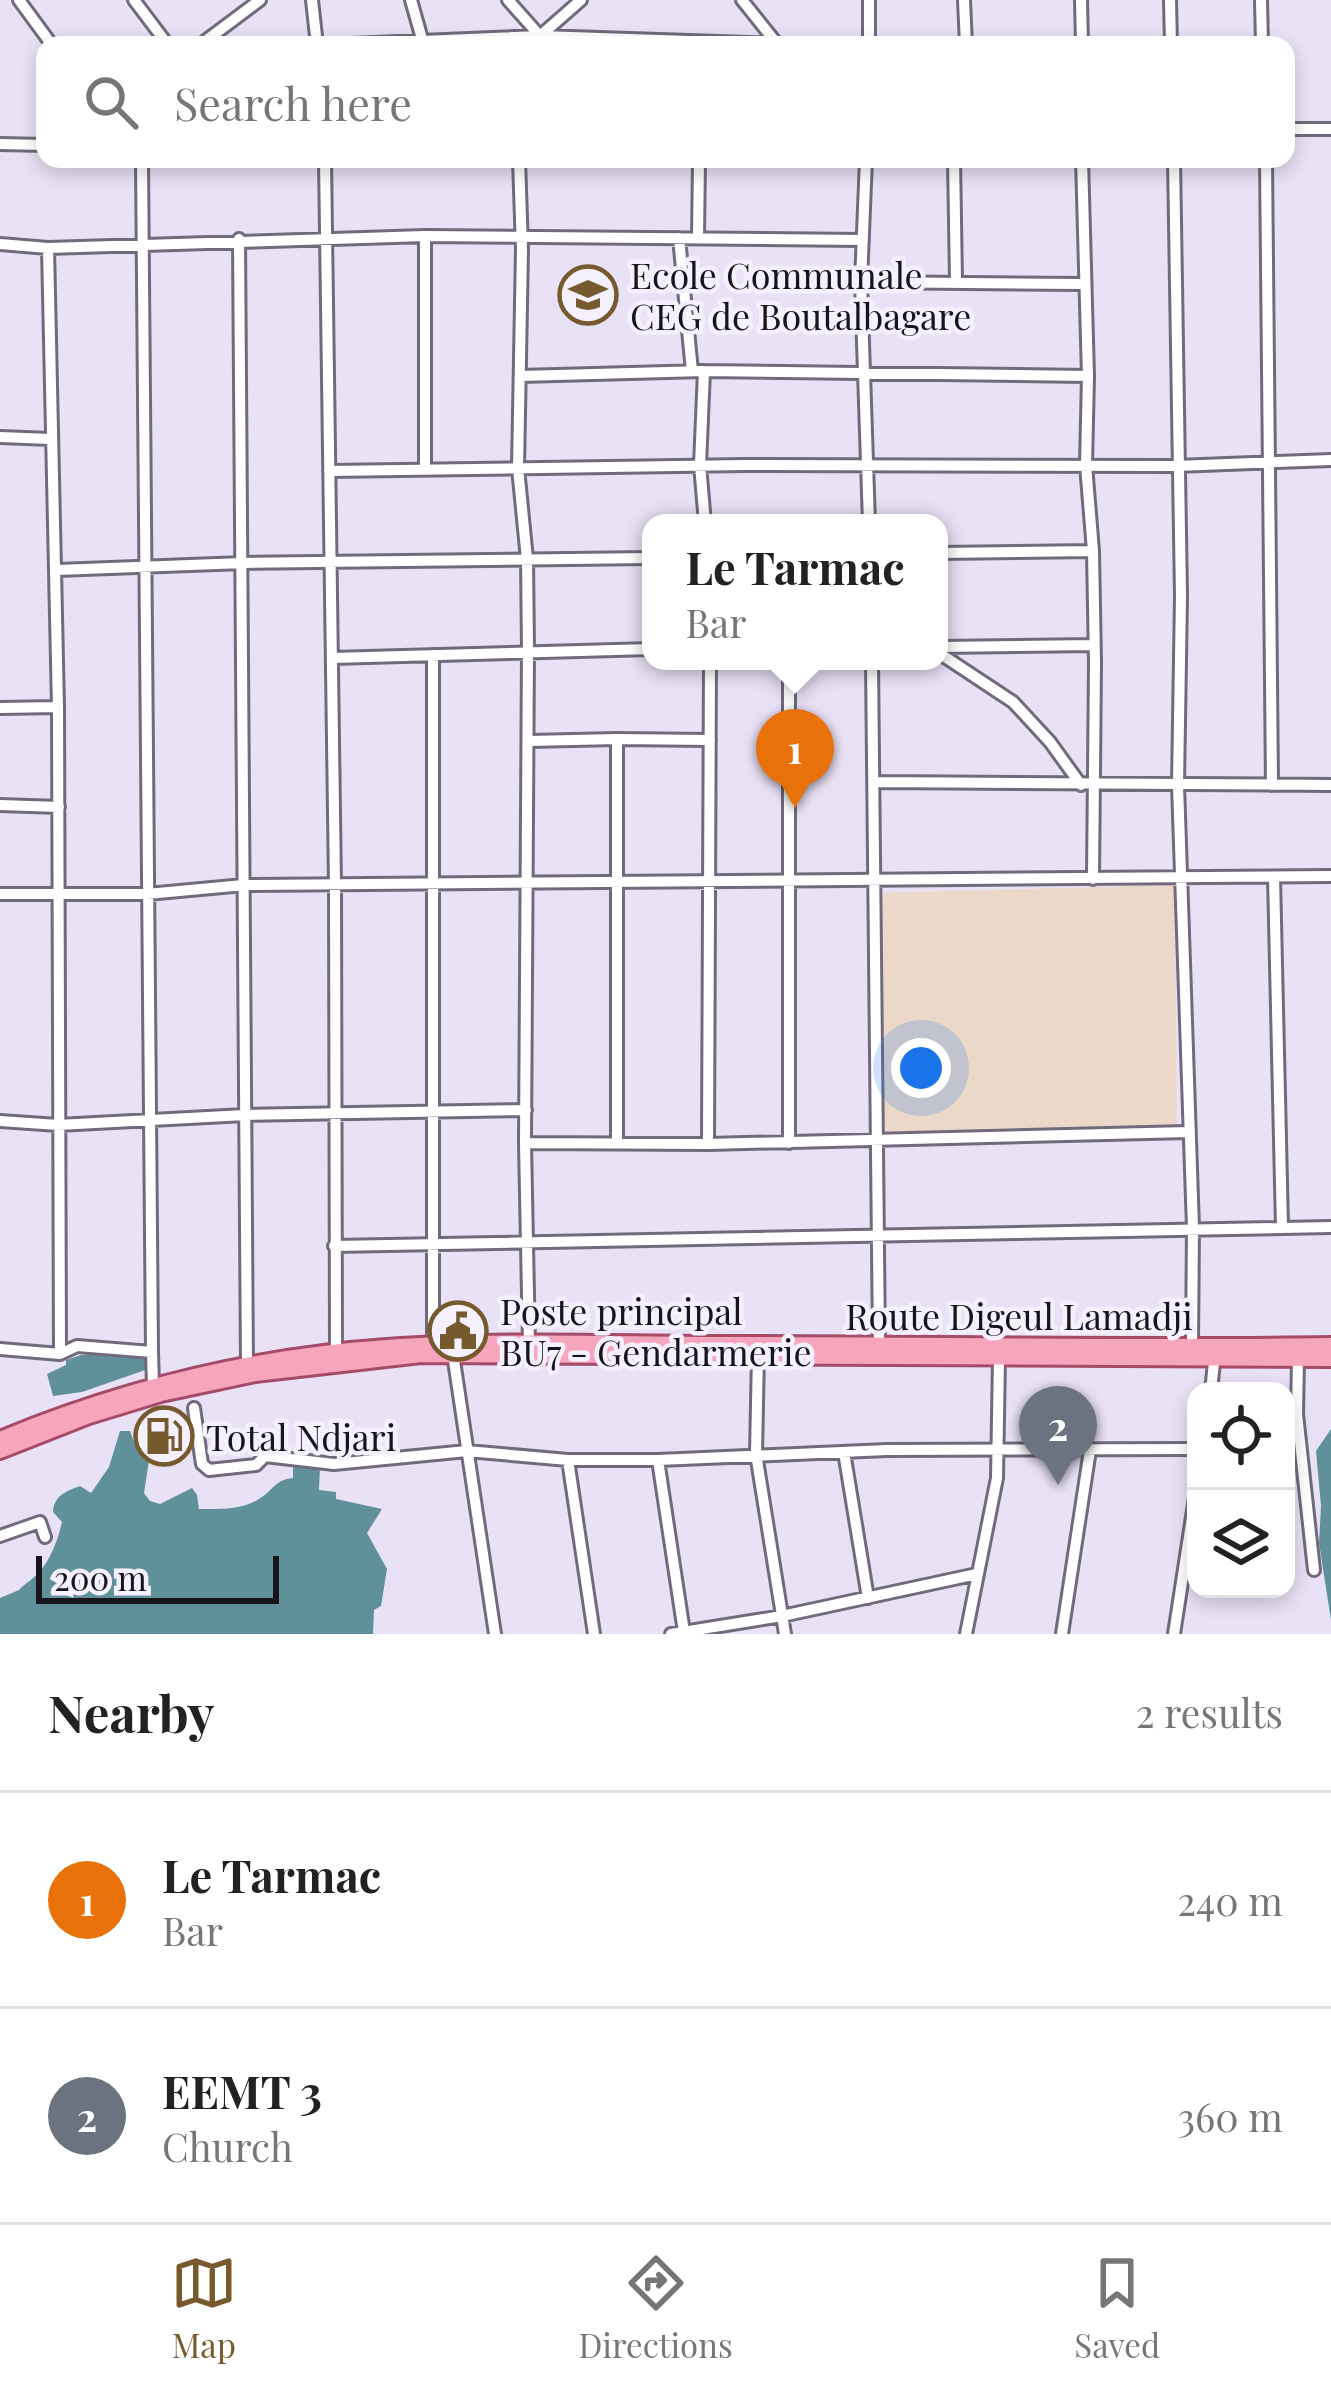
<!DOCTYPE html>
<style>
:root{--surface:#fff;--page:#f2f2f2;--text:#222;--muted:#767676;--line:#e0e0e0;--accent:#765a2d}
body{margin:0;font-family:"Playfair Display",serif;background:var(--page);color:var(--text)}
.controls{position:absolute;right:36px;bottom:36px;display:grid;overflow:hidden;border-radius:24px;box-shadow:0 6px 18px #0003}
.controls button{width:108px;height:108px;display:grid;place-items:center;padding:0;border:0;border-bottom:3px solid var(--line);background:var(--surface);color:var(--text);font:60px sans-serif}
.scale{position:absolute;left:36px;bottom:30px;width:243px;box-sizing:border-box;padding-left:12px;border:6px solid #17141b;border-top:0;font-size:33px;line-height:42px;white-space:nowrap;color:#17141b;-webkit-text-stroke:9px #f5f0fd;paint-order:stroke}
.you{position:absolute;left:921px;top:1068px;width:42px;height:42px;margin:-30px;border:9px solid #fff;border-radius:50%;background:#1a73e8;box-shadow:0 0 0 18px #1a73e833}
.badge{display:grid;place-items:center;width:78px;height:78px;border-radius:50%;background:var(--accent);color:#fff;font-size:39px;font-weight:700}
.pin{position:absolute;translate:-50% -99px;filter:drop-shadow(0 3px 6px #0008)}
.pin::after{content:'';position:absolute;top:63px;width:42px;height:36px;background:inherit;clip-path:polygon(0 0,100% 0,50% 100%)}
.popup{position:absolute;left:642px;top:514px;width:306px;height:156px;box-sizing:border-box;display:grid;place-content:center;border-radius:24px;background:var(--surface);filter:drop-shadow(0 3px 9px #0005);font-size:39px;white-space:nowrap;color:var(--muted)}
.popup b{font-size:45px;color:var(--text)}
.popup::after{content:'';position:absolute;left:50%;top:100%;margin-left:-24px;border:24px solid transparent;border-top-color:var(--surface)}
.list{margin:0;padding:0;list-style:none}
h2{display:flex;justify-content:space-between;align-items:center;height:156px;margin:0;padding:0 48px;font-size:51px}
h2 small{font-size:39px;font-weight:400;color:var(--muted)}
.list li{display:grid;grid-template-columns:78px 1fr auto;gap:36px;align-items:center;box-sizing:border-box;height:216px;padding:0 48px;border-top:3px solid var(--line)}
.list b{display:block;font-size:45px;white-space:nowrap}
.list p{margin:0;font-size:39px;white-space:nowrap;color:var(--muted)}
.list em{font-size:39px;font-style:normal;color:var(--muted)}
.icon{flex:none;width:66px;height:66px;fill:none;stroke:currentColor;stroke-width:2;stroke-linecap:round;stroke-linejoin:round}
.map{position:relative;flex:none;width:1331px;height:1634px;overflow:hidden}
.search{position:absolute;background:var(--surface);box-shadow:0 6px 18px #0003;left:36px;right:36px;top:36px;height:132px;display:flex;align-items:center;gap:30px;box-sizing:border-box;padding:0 42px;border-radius:24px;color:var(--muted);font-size:45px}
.sheet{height:588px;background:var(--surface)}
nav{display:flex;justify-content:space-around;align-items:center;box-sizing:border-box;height:168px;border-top:3px solid var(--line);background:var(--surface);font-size:33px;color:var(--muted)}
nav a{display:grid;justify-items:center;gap:6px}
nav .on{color:var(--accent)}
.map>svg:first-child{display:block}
</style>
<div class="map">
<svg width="1331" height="1634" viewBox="0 0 1331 1634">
<rect width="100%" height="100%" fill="#e9e1f6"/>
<path fill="#ebd8c8" d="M1175 885 1177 1134 882 1137 876 893Z"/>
<path fill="#60919b" d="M148 1354V1369L82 1392 53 1396 47 1374 66 1365V1360L81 1355Z
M1331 1429V1620L1319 1543 1321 1506 1316 1451Z
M120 1431H130L138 1453 150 1454 144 1493 150 1501 160 1504 192 1488 197 1495 199 1509C220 1509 242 1510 259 1499 274 1490 274 1480 293 1478V1463L320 1466 319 1490 336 1492V1499L382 1509 367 1533 387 1569 381 1606 374 1610 373 1634H0V1598L19 1590C23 1585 29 1582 34 1577 49 1565 58 1540 62 1522L53 1512C54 1495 67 1491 80 1486L91 1493 109 1467Z"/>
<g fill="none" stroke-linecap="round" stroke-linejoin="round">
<defs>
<path id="minor" d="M19 0 52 45
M134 0 168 45
M312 0 317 45
M411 0 422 39
M508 0 540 36 581 0
M742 0 778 45
M964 0 966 45
M1081 0 1082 45
M1170 0 1171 45
M1261 0 1262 45
M200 45 260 0
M327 45 540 36 777 44
M869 45V0
M1286 129H1331
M0 144 45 145
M142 159 152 1352
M325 159 335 885 336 1352
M519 159 522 249 518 468 527 559 528 650 525 1143 529 1345
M866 159 861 282 869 523
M954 159 956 281
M1082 159 1088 376 1086 465 1093 551 1095 663 1093 879
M1174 159 1181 596 1178 785 1193 1228 1192 1346
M1266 159 1272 785
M425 236V468
M698 237 699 159
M679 238 692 371
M239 239 247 1366
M0 244 48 248 425 236 863 240
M48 248 58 707 60 1354
M861 282 1083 284
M704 371 700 465 705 523
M520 376 704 371 1088 376
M0 437 50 439
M329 471 745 465 1176 466 1331 460
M939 553 1093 551
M57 570 243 563 651 558
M939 647 1094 645
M939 653 1013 702 1050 742 1081 785
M332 658 651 649
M872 661 879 1345
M0 708 58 707
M617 739 710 740
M529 741 617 739V1143
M876 782 1331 785
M0 805 59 807
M1274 877 1282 1227
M0 894H147L244 885 1331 876
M0 1121 58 1125 245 1115 526 1110
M525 1143 708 1144 710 661
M789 1143V661
M708 1144 1188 1132
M334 1246 1331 1227
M433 1345V655
M0 1349 60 1354 77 1346 152 1352 153 1386
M453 1354 495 1634
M758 1354 756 1454 785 1634
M1298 1359 1297 1414 1314 1570
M1211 1391 1215 1353
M194 1408 202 1464 209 1470 256 1465 265 1456 334 1464 467 1451 568 1460H658L887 1450 1196 1449
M844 1452 868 1598
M568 1460 594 1634
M658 1460 684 1632
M0 1536 40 1522 45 1537
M671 1634 782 1616 977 1574
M966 1634 997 1478 999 1358
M1062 1634 1090 1450
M1174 1634 1196 1491"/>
<path id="major" d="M0 1439C123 1388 253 1356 387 1347 501 1339 617 1344 732 1344 932 1344 1131 1348 1331 1345
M0 1451 89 1416 161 1394 255 1374 421 1355 1331 1359"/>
</defs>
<use href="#minor" stroke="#716a7c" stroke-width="16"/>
<use href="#major" stroke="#a54b68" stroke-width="20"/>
<use href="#minor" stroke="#fff" stroke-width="10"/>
<use href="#major" stroke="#f7a5bd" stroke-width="14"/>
</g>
<defs>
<symbol id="school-ring" viewBox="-11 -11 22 22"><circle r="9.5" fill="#f5f0fd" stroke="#765a2d" stroke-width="1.5"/><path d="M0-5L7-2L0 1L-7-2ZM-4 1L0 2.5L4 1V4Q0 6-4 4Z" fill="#765a2d"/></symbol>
<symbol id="civic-ring" viewBox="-11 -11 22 22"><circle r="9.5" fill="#f5f0fd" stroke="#765a2d" stroke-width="1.5"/><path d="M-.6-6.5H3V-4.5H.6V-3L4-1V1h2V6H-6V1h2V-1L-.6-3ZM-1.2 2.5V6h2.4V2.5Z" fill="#765a2d"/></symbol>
<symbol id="fuel-ring" viewBox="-11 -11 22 22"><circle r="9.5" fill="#f5f0fd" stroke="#765a2d" stroke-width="1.5"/><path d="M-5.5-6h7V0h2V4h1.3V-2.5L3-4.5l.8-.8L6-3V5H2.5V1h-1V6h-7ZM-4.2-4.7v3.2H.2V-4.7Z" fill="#765a2d"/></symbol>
</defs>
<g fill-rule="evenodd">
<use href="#school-ring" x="555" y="262" width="66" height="66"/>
<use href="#civic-ring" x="425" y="1298" width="66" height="66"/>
<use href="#fuel-ring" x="131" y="1403" width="66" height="66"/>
</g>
<g text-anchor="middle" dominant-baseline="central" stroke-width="9" stroke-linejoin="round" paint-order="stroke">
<g font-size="36" fill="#17141b" stroke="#f5f0fd" text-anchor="start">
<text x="630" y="274">Ecole Communale<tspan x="630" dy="41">CEG de Boutalbagare</tspan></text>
<text x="500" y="1310">Poste principal<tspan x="500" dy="41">BU7 - Gendarmerie</tspan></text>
<text x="206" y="1436">Total Ndjari</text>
</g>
<g font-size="36" fill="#17141b" stroke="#f5f0fd">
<text x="1019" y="1315">Route Digeul Lamadji</text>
</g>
</g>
</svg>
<div class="controls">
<button><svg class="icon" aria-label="locate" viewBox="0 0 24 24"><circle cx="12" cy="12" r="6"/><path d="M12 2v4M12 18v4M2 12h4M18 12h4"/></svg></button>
<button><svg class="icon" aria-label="layers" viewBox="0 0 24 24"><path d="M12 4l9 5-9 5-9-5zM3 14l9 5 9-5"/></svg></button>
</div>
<div class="scale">200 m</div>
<div class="you"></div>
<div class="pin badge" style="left:795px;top:808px;background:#e8710a">1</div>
<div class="popup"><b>Le Tarmac</b>Bar</div>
<div class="pin badge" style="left:1058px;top:1485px;background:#6b7280">2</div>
<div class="search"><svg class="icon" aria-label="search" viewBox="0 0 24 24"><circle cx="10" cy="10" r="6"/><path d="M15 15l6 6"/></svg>Search here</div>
</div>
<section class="sheet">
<h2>Nearby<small>2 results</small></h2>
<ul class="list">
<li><span class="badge" style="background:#e8710a">1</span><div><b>Le Tarmac</b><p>Bar</p></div><em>240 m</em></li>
<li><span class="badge" style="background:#6b7280">2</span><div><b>EEMT 3</b><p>Church</p></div><em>360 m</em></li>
</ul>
</section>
<nav>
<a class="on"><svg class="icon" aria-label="map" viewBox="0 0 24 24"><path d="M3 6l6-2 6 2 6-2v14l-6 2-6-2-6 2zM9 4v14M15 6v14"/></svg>Map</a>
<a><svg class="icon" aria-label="directions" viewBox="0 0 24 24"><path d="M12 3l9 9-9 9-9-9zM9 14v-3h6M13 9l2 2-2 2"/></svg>Directions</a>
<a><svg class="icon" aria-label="saved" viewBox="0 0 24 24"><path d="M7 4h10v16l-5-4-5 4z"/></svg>Saved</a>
</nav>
